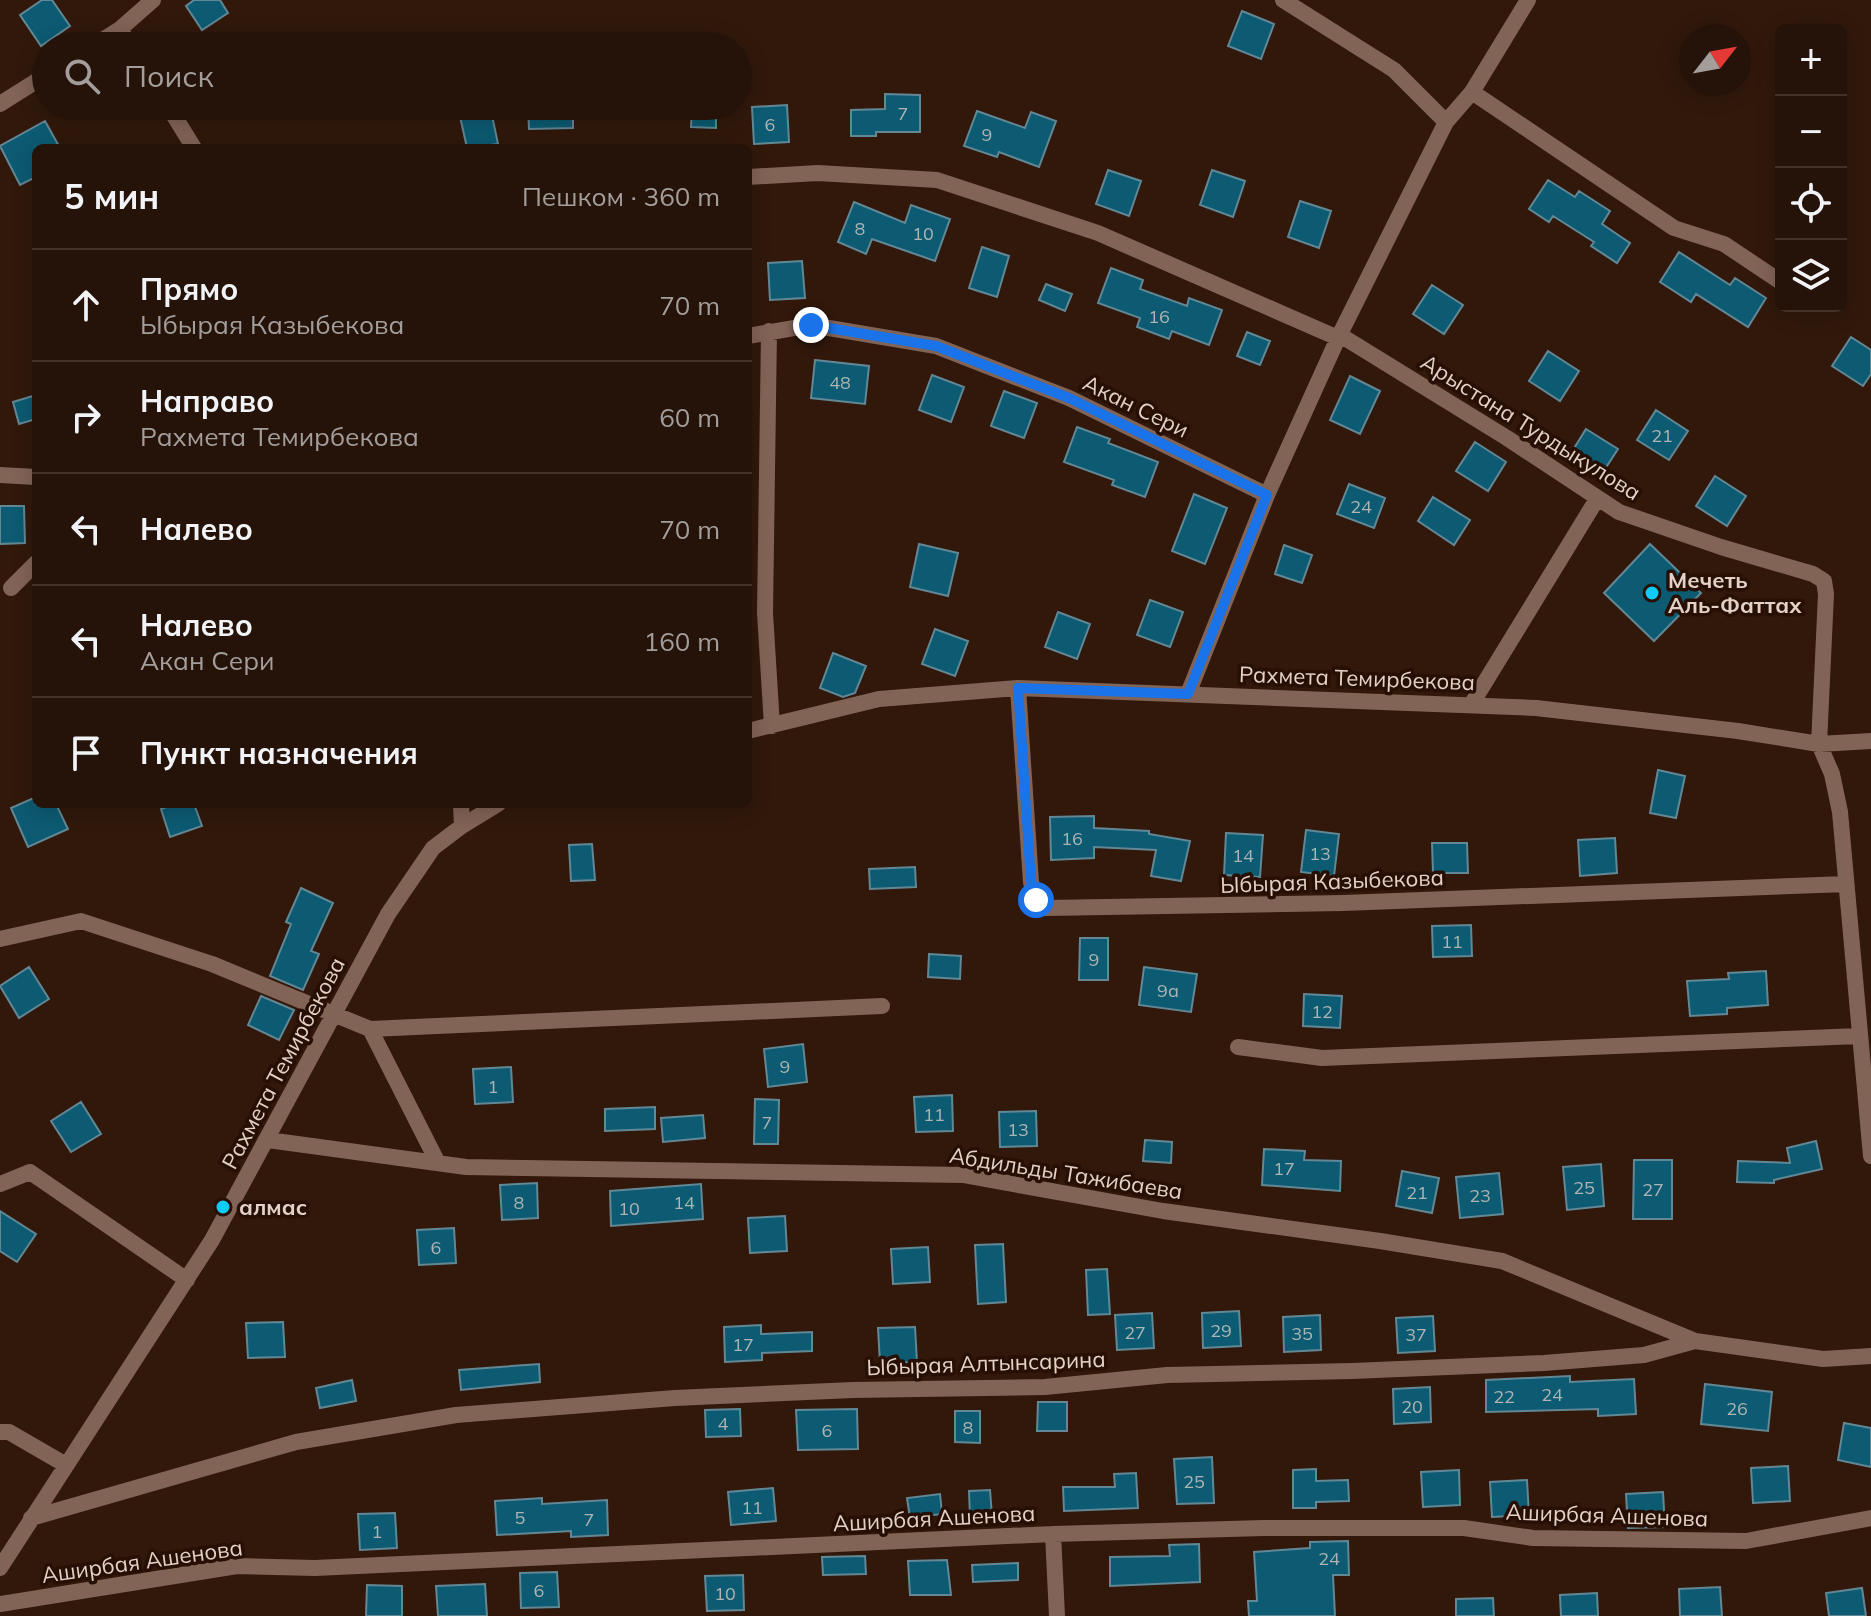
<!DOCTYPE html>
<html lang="ru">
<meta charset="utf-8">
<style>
:root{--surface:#251208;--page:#2d1b12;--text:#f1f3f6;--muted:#a39e9c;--line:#423229}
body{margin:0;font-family:Mulish,sans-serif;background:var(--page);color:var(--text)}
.controls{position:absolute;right:24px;top:24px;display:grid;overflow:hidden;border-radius:12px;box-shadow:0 4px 20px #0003}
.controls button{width:72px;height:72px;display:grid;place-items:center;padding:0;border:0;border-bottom:2px solid var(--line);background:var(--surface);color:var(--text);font:40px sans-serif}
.compass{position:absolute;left:1679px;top:24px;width:72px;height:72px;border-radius:50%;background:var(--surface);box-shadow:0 4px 20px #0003;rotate:59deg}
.stop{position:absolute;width:24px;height:24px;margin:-18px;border:6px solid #1a73e8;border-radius:50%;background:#fff}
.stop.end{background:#1a73e8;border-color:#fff;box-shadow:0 2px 8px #0008}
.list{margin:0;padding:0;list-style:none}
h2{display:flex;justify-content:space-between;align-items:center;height:104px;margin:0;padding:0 32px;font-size:34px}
h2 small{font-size:26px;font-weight:400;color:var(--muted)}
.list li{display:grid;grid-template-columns:52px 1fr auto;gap:24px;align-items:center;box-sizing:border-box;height:112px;padding:0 32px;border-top:2px solid var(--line)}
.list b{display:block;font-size:30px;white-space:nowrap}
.list p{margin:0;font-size:26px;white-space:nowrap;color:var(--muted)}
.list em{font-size:26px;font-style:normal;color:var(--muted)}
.icon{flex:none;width:44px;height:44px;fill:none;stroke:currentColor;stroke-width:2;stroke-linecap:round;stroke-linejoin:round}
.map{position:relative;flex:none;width:1871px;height:1616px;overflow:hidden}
.search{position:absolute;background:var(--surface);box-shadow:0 4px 20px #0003;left:32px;top:32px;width:720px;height:88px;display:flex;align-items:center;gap:20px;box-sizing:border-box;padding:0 28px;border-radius:44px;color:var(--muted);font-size:30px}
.panel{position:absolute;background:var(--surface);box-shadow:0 4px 20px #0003;left:32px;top:144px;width:720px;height:664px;border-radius:12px}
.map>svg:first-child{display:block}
</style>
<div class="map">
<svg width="1871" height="1616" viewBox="0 0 1871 1616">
<rect width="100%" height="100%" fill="#31180b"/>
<path fill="#0c5b72" stroke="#628795" stroke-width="2" d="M42 0H52L70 26 41 46 20 15Z
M194 0H220L228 13 202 30 186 6Z
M1242 11 1274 24 1261 59 1228 46Z
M885 94 920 95V132H876V136H851V110L885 109Z
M787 105 789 142 754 144 752 107Z
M490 106 498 144 467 148 459 112Z
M528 106H573V128L529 129Z
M692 106H716V128L691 127Z
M977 111 1025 128 1031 112 1056 121 1039 167 999 152 997 157 964 146Z
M45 121 60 148H36V177L20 185 0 146Z
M1108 170 1141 181 1129 216 1096 204Z
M1212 170 1245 181 1233 217 1200 205Z
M1548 180 1575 197 1579 191 1610 211 1602 224 1630 243 1617 263 1591 246 1594 242 1553 216 1549 222 1529 209Z
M1300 201 1331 211 1319 248 1288 237Z
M854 202 905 223 911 205 950 219 935 261 872 239 866 254 838 242Z
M982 247 1009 256 997 297 969 288Z
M1679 252 1730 285 1735 278 1766 298 1748 327 1696 294 1691 302 1660 282Z
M802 261 805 298 770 300 768 263Z
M1111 268 1143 280 1140 289 1187 306 1189 298 1222 310 1209 345 1172 331 1169 339 1137 327 1140 318 1098 303Z
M1046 284 1072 294 1065 311 1039 300Z
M1432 285 1463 305 1444 334 1413 314Z
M1247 332 1270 341 1260 365 1237 356Z
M1851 337 1871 350V374L1863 386 1832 366Z
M1548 351 1579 371 1560 401 1529 381Z
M815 360 869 366 865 404 811 398Z
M932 375 964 387 951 422 919 410Z
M1350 376 1380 391 1360 434 1330 420Z
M1004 391 1037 403 1024 438 991 426Z
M36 395V419L19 424 13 402Z
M1656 410 1688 431 1669 460 1637 440Z
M1077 427 1110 439 1108 443 1158 462 1145 497 1112 485 1114 480 1064 462Z
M1586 429 1618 449 1599 478 1568 458Z
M1475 442 1506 462 1488 491 1456 471Z
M1715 476 1746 496 1727 526 1696 506Z
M1349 484 1385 498 1374 528 1337 514Z
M1194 494 1227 508 1205 564 1172 551Z
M1433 497 1470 520 1454 545 1418 521Z
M0 506H24L25 543 0 544Z
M919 544 958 553 948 596 910 587Z
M1650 544 1701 593 1654 641 1604 593Z
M1284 545 1312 555 1302 583 1275 574Z
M1150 600 1183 612 1170 647 1137 635Z
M1058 612 1090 624 1077 659 1045 647Z
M935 629 968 641 955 676 922 664Z
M833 653 866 666 855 693 843 697 820 688Z
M1658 770 1685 776 1676 818 1650 813Z
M36 797V804H56L68 829 28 847 11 808Z
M175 804H194L202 826 170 837 161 809Z
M1094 816V828L1149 831V834L1190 841 1181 881 1151 876 1156 850 1094 847V858L1051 860 1050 817Z
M1306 830 1339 834 1334 876 1301 872Z
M1226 833 1263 835 1260 877 1224 875Z
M1615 838 1617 873 1580 876 1578 840Z
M1432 843H1467L1468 873H1433Z
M592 844 595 880 571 881 569 845Z
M915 867 916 887 870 889 869 869Z
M301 888 333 903 311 951 319 954 303 990 270 976 291 924 286 922Z
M1471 925 1472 956 1433 957 1432 926Z
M1080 938H1108V980H1079Z
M929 954 961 956 960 979 928 977Z
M29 967 49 999 19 1018 0 986Z
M1144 967 1197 974 1191 1012 1139 1005Z
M1766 971 1768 1005 1727 1008V1014L1690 1016 1687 981 1729 979 1728 973Z
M1304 994 1342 996 1340 1028 1303 1026Z
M261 996 294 1010 279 1040 248 1025Z
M803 1044 807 1082 768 1087 764 1049Z
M511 1067 513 1102 475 1104 473 1069Z
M952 1095 953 1131 916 1132 914 1097Z
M755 1099 779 1100 778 1144H754Z
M81 1102 101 1134 71 1152 51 1121Z
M655 1107V1129L605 1131V1109Z
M1036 1111 1037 1146 1000 1147 999 1112Z
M703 1115 705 1138 663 1142 661 1118Z
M1145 1140 1172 1142 1171 1163 1143 1161Z
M1816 1141 1822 1169 1774 1180V1183L1737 1182 1738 1161 1790 1163 1787 1148Z
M1264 1149 1305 1151 1304 1160 1341 1161 1340 1191 1262 1185Z
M1634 1160H1672V1219H1633Z
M1601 1164 1604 1206 1567 1210 1563 1167Z
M1402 1171 1439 1178 1432 1213 1396 1206Z
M1499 1173 1503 1214 1460 1218 1456 1177Z
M537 1183 538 1218 502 1220 500 1185Z
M701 1184 703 1219 611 1226 610 1191Z
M0 1211 36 1234 17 1262 0 1251Z
M785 1216 787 1251 750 1253 748 1218Z
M454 1228 456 1263 419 1265 417 1230Z
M1003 1244 1006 1302 978 1304 975 1245Z
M928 1247 930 1282 893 1284 891 1249Z
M1107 1269 1110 1314 1088 1315 1086 1270Z
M1239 1311 1241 1346 1203 1348 1202 1313Z
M1152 1313 1154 1348 1117 1350 1115 1315Z
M1320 1315 1321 1350 1284 1352 1283 1317Z
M1433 1316 1435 1351 1398 1353 1396 1318Z
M283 1322 285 1357 248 1358 246 1323Z
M761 1325V1334L812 1332V1351L762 1353V1360L725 1362 724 1327Z
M915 1327 917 1362 880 1363 878 1328Z
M539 1364 540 1382 461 1390 459 1370Z
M1570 1376V1382L1634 1379 1636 1414 1598 1416V1409L1486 1412V1380Z
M352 1380 356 1401 320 1408 316 1388Z
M1705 1384 1772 1392 1768 1431 1701 1424Z
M1430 1387 1431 1422 1394 1424 1393 1389Z
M1038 1402H1067V1431H1037Z
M740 1409 741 1436 706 1437 705 1410Z
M857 1409 858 1449 798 1450 796 1410Z
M955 1411H980V1443L955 1442Z
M1844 1423 1871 1428V1467L1838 1460Z
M1212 1457 1214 1503 1177 1504 1174 1459Z
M1788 1466 1790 1501 1753 1503 1751 1468Z
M1316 1469V1481L1348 1480 1349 1501 1316 1502V1508H1293V1470Z
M1459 1470 1460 1505 1423 1507 1421 1472Z
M1136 1473 1138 1508 1064 1511 1063 1487H1115L1114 1474Z
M1527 1480 1529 1515 1492 1517 1490 1482Z
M773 1488 776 1521 731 1525 728 1492Z
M990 1490 992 1516 970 1517 969 1491Z
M1663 1492 1665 1527 1628 1528 1626 1494Z
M940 1494 942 1514 910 1518 907 1498Z
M542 1498V1504L607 1500 608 1535 571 1537V1531L497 1535 495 1501Z
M395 1513 397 1548 360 1550 358 1514Z
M1348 1541 1349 1575H1333L1335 1616H1249L1248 1601H1257L1254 1552 1310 1548V1542Z
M1199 1544 1200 1582 1110 1586V1557L1170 1556 1169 1545Z
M865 1556 866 1574 823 1575 822 1557Z
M947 1560 951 1595H910L908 1561Z
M1018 1563V1580L973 1582 972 1565Z
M557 1572 559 1607 521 1608 520 1573Z
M743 1575 744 1610 707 1611 705 1576Z
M485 1584 487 1616H438L436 1586Z
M367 1585 402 1586V1616H366Z
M1720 1587 1722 1616H1680L1679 1589Z
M1862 1588 1866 1616H1829L1826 1593Z
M1597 1593 1598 1616H1561L1560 1595Z
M1493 1598 1494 1616H1456V1599Z"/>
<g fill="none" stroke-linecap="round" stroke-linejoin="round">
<path stroke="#826456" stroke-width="16" d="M1283 0 1394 70 1446 122
M120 29 131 46
M93 46 120 29 153 0
M1472 92 1674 228 1724 244 1781 282
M0 104 46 75
M168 106 194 148
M748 177 818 173 937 180 1098 233 1338 338
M769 331 765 613 772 726
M1340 335 1507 438 1619 512 1721 547 1813 574 1824 581 1826 594 1819 744 1832 774 1840 812 1871 1156
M748 336 811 325 936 346 1069 398 1267 495
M0 475 36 477
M11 588 36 563
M1018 688 1031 882 1036 900 1045 908 1343 903 1846 884
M1188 694 1267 495 1338 338 1446 122 1472 92 1528 0
M1471 705 1597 499
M748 731 879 699 1018 688 1536 708 1738 731 1819 744 1871 741
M461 804 462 826
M0 939 81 921 212 964 370 1029 882 1006
M370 1029 438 1163
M1238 1047 1322 1058 1859 1036
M268 1140 466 1167 963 1175 1163 1211 1380 1241 1502 1261 1695 1341
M0 1184 30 1172 187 1280
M0 1432H9L66 1465
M31 1518 296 1442 456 1415 675 1398 853 1390 1045 1387 1167 1375 1352 1371 1544 1363 1644 1355 1695 1341 1823 1359 1871 1356
M1053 1534 1057 1616
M0 1568 212 1240 388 914 433 848 462 826 498 804
M0 1604 237 1566 315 1568 1053 1534 1264 1528H1464L1533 1538 1746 1541 1871 1518"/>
</g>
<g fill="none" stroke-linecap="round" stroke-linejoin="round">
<path stroke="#1a73e8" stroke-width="10" d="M811 325 936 346 1069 398 1267 495 1188 694 1018 688 1031 882 1036 900"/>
</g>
<g fill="#10cafa" stroke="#270f03" stroke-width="3">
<circle cx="1652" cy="593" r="8"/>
<circle cx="223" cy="1207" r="8"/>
</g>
<g text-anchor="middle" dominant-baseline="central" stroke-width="7" stroke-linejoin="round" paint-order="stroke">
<g font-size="18" fill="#adb4b3">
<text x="903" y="113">7</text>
<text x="770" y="124">6</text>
<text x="987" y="134">9</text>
<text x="860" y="228">8</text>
<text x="923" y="233">10</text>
<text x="1159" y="316">16</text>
<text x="840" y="382">48</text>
<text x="1662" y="435">21</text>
<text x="1361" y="506">24</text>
<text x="1072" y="838">16</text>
<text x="1320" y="853">13</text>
<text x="1243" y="855">14</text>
<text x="1452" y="941">11</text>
<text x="1094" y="959">9</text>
<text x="1168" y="990">9а</text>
<text x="1322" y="1011">12</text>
<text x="785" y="1066">9</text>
<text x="493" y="1086">1</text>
<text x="934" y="1114">11</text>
<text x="767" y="1122">7</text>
<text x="1018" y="1129">13</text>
<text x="1284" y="1168">17</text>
<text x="1584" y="1187">25</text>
<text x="1653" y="1189">27</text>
<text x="1417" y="1192">21</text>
<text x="1480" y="1195">23</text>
<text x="519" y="1202">8</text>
<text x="684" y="1202">14</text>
<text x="629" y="1208">10</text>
<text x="436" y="1247">6</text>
<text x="1221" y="1330">29</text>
<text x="1135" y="1332">27</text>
<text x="1302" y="1333">35</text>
<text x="1416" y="1334">37</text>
<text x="743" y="1344">17</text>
<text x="1552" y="1394">24</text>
<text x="1504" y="1396">22</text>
<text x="1412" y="1406">20</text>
<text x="1737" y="1408">26</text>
<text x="723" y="1423">4</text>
<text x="968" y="1427">8</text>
<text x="827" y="1430">6</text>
<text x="1194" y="1481">25</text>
<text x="752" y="1507">11</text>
<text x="520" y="1517">5</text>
<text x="589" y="1519">7</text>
<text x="377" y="1531">1</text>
<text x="1329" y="1558">24</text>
<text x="539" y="1590">6</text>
<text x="725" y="1593">10</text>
</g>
<g font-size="22" fill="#e3d1c9" stroke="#270f03">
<text transform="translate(1136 406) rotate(26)">Акан Сери</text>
<text transform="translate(1531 427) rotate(32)">Арыстана Турдыкулова</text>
<text transform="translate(1357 678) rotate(2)">Рахмета Темирбекова</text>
<text transform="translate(1332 881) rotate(-2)">Ыбырая Казыбекова</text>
<text transform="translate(283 1063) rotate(-62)">Рахмета Темирбекова</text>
<text transform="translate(1066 1173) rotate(9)">Абдильды Тажибаева</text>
<text transform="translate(986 1363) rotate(-2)">Ыбырая Алтынсарина</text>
<text transform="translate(1607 1515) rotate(2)">Аширбая Ашенова</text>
<text transform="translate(934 1518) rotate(-3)">Аширбая Ашенова</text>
<text transform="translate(142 1561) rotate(-8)">Аширбая Ашенова</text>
</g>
<g font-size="22" font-weight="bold" fill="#e3d1c9" stroke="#270f03" text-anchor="start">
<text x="1668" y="580">Мечеть<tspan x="1668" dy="25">Аль-Фаттах</tspan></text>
<text x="239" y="1207">алмас</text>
</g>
</g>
</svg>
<div class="controls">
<button>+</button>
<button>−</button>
<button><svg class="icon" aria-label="locate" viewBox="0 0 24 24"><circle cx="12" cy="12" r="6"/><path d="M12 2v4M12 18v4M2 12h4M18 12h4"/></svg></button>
<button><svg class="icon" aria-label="layers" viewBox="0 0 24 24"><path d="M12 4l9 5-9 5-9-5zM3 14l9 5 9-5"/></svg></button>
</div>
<svg class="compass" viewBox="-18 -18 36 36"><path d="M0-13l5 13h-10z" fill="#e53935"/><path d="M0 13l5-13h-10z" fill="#a39e9c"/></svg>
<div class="stop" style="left:1036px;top:900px"></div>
<div class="stop end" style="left:811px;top:325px"></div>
<div class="search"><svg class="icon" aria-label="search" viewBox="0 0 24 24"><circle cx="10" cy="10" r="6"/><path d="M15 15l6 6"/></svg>Поиск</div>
<section class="panel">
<h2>5 мин<small>Пешком · 360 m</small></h2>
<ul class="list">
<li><svg class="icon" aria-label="ahead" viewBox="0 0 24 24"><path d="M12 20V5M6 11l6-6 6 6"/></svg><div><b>Прямо</b><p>Ыбырая Казыбекова</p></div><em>70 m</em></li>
<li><svg class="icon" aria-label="right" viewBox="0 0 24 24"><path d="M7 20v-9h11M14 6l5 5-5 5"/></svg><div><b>Направо</b><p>Рахмета Темирбекова</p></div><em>60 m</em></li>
<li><svg class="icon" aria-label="left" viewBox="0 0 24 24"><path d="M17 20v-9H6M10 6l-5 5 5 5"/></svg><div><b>Налево</b></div><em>70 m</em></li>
<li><svg class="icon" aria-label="left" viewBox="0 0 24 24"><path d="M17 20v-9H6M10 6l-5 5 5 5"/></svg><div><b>Налево</b><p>Акан Сери</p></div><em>160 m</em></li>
<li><svg class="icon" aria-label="arrive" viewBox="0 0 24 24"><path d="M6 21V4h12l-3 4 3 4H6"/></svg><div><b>Пункт назначения</b></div></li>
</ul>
</section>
</div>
